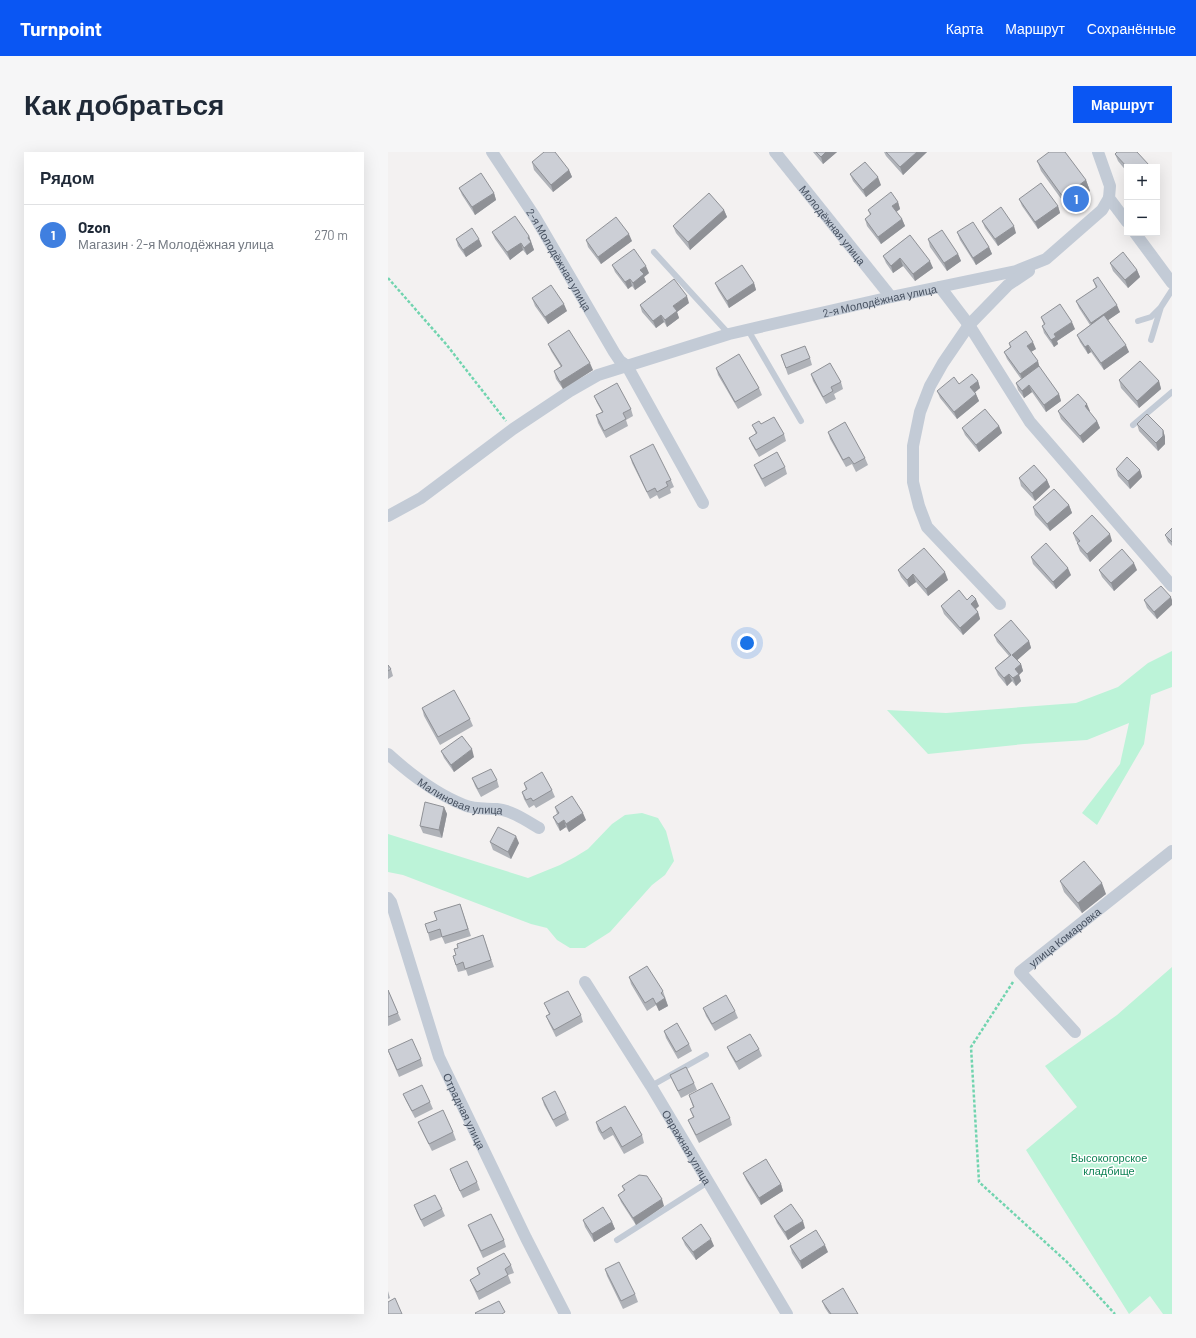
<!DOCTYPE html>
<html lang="ru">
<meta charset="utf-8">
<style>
:root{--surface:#fff;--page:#f6f6f7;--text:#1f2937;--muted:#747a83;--line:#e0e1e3;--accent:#0a56f3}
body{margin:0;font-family:Barlow,sans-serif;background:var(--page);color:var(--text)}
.controls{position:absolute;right:12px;top:12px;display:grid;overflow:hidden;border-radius:0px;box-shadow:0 4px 16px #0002}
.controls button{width:36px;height:36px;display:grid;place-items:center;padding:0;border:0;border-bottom:1px solid var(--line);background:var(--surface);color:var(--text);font:20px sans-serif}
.you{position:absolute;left:359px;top:491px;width:14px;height:14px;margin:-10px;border:3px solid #fff;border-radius:50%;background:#1a73e8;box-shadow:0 0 0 6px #1a73e833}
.badge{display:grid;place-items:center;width:26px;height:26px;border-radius:50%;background:var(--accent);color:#fff;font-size:13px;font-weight:700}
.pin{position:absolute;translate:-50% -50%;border:2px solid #fff;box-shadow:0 1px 4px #0006}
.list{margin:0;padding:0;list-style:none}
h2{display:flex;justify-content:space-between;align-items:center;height:52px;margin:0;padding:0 16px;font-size:17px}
h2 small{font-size:13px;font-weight:400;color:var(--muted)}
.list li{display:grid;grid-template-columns:26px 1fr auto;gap:12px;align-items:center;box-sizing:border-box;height:60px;padding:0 16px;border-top:1px solid var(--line)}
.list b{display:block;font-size:15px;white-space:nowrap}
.list p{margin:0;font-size:13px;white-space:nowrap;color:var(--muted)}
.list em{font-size:13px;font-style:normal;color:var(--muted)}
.map{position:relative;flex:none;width:784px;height:1162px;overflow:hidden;border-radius:0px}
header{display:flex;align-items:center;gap:24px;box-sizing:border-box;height:56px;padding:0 20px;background:var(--accent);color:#fff}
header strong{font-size:19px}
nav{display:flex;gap:22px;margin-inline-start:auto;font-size:14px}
.intro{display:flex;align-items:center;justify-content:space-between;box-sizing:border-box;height:96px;padding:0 24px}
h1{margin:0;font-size:28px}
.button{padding:10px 18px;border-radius:0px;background:var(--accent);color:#fff;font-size:14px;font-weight:700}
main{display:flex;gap:24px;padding:0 24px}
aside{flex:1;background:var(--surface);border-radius:0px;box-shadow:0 4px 16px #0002}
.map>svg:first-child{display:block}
</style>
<header>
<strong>Turnpoint</strong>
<nav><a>Карта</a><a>Маршрут</a><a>Сохранённые</a></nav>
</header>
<div class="intro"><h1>Как добраться</h1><a class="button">Маршрут</a></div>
<main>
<aside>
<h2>Рядом<small></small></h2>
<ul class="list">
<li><span class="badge" style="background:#3f7fe0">1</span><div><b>Ozon</b><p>Магазин · 2-я Молодёжная улица</p></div><em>270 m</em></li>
</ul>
</aside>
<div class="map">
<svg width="784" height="1162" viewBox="0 0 784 1162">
<rect width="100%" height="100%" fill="#f3f1f1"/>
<path fill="#bcf3d8" d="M784 499V535L763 543 756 592 709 673 694 661 732 612 741 571 699 588 636 592 540 602 499 558 558 561 688 551 730 535 760 511Z
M254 661 270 666 278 679 286 709 277 723 264 733 222 780 197 796H182L169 788 159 776 143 772 15 723 0 720V682L140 726 172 713 187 705 200 697 224 672 237 663Z
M784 815V1162H775L762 1144 741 1162 638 998 689 955 657 914 729 863Z"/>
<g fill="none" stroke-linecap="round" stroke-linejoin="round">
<path stroke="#71d4af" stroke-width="2.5" stroke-dasharray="3 2" stroke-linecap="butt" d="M0 126 58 192 118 269
M625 830 583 895 591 1030 679 1110 727 1162"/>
<path stroke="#c3cbd6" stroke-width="6" d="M266 100 341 182
M750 169 763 165 772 156
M360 178 413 269
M763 188 773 155 784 138
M745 273 784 240
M263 934 318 903
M229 1088 320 1030"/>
<g stroke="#c3cbd6" stroke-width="12">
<path id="s1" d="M104 0 147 65 226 200 232 209 239 214 315 351"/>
<path id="s2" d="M387 0 503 145"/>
<path d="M710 0 722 34 721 46 739 70"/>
<path d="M747 81 784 131"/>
<path d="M552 135 581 173 642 270 784 434"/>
<path id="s3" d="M0 364 33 346 125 277 182 239 210 223 341 182 503 145 628 119 658 107 714 58 721 46"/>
<path d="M612 452 539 375 531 354 525 330V294L532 260 542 234 555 211 581 173 620 133 641 119"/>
<path id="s4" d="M0 602C22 622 48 642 76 653 87 658 98 656 109 657 123 658 139 669 151 676"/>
<path id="s5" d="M0 746 3 750 51 905 138 1086 177 1162"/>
<path id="s6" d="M197 830 263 934 399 1162"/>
<path id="s7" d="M687 880 632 820 784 699"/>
</g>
</g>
<path fill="#afb2b8" d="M425 0H449L435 12Z
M496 0H539L515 23 498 4Z
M727 2 761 13 762 15H739V20L730 9Z
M649 9 698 28 702 39 679 55 653 19Z
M144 10 181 18 184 25 165 40 146 18Z
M462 22 493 33 478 45 465 29Z
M71 36 106 41 108 48 87 63 74 43Z
M631 47 670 54 672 61 650 77 634 54Z
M510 50 512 57 508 60 514 67 517 74 493 92 479 74 477 67 482 63 480 58Z
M336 58 339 65 302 98 288 81 285 74Z
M594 69 628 81 610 94 597 76Z
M104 80 141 84 146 98 139 103 135 98 122 108 107 87Z
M569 80 601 95 604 102 588 113 572 88Z
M522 83 545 116 527 129 515 114 505 121 498 111 495 104Z
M68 87 94 94 78 105 70 94Z
M540 87 570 102 573 109 559 119 542 95Z
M198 88 244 89 213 112 200 95Z
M722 111 749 118 752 125 740 136 725 119Z
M224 113 261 121 256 125 258 130 247 138 244 134 240 137 227 120Z
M705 128 732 160 720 168 741 200 716 218 703 200 700 202 692 190 689 183 702 173 691 156 688 149 708 136Z
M327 131H366L368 138 341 156 330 138Z
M144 146 179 159 160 172 147 154Z
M301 151 289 160 291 166 279 175 276 170 268 176 254 160 252 153Z
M653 165 687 177 669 189 670 192 666 195 656 181 654 174 656 173Z
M621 191 648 197 643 200 652 216 671 242 673 249 658 260 644 240 636 246 630 238 628 231 633 227 619 207 616 200 622 195Z
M160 192 205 218 175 237 168 227 166 219 173 215 163 199Z
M393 203 422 206 424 213 400 223Z
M328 216 371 236 374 243 350 257 330 223Z
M423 222 453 230 455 237 446 242 448 247 438 252 425 229Z
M731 228 771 229 773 237 751 256 733 236Z
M590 229 592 236 587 240 591 249 569 267 552 246 549 239 571 232Z
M206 244 243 257 245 264 238 268 240 274 218 286 210 271 208 263 214 260 209 251Z
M670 259H702L701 260 709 269 712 276 695 291 673 267Z
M749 272 775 278 777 285V292L770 299 751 279Z
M364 273 396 282 398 289 371 305 364 293 361 286 368 282Z
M611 274 614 281 591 300 577 283 574 276Z
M440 280 477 306 480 313 468 320 464 312 458 315 442 287Z
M242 304 283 328 286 335 282 337 283 341 271 347 269 343 262 347 244 311Z
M366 313 397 315 399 322 377 335 369 320Z
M728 317 752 318 754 325 742 337 730 324Z
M631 326 659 328 662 335 647 349 633 334Z
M681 353 684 361 662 379 647 363 645 355Z
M784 376V394L780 390 777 383Z
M685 381 724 389 702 410 692 399 689 391H690L688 389Z
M643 405 683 423 668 437 645 412Z
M510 418 560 428 540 444 528 430 521 435 513 425Z
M711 418H749L726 439 714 425Z
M579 448 591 454 588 457 590 460 592 467 575 483 556 462 553 454Z
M756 448H784L769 467 759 456Z
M606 483 641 489 643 496 629 508 633 512 635 519 631 523 633 529 628 534 624 529 619 534 610 523 607 516 621 504 609 490Z
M0 513 3 517 5 524 0 527Z
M34 556 82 567 85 574 52 593 36 564Z
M53 599 86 605 66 620 56 606Z
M84 626 109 628 111 635 93 645 87 634Z
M136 631 164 638 167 645 148 656 146 653 141 656 136 647 134 640 138 638Z
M56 655 59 662 54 686 35 681 32 674Z
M167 655 198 668 181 680 178 675 172 679 168 672 165 665 169 662Z
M102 690 131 691 123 707 105 698Z
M672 729 718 742 694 761 676 740Z
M72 752 83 784 57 792 54 785 42 789 40 781 49 768Z
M95 783 106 815 80 824 78 818 70 820 65 804 68 803 70 796Z
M241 825 275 839 280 854 271 859 268 853 259 859 243 832Z
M0 838 13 868 0 874Z
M156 851 193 863 195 870 168 885 161 871 158 864 161 862Z
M315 856 347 859 350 866 327 879 318 864Z
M276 879 301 892 304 899 290 907 278 886Z
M339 895 371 897 374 904 351 918 342 902Z
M0 899 33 907 35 914 11 925Z
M282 923 306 931 309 938 293 946 285 930Z
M15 942 42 950 45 957 27 966 18 949Z
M301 943 342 966 344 973 311 991 303 975 300 968 305 965 302 957 305 955Z
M154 946 178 961 181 968 168 975 156 953Z
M30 970 65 980 68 988 44 999 33 977Z
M208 970 254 983 256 991 236 1002 225 983 216 988 210 978Z
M62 1017 89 1030 92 1038 75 1046 65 1025Z
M355 1021 393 1032 395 1039 373 1053 358 1028Z
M234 1034 276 1054 248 1073 233 1050 230 1043 236 1039Z
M26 1053 54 1057 57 1064 36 1075 29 1061Z
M386 1064 417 1076 400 1088 389 1071Z
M195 1068 224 1070 227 1077 206 1090 197 1075Z
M80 1073 116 1088 118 1095 95 1106 83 1080Z
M294 1086 326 1094 308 1108 297 1093Z
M402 1094 440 1100 414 1117 404 1101Z
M123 1113 126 1121 120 1123 123 1131 91 1148 85 1135 82 1128 91 1123 89 1116Z
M217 1117 247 1142 250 1150 235 1157 219 1124Z
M0 1139 2 1146 0 1147Z
M434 1149 470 1162H441L437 1156Z"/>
<path fill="#8f9196" d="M438 0H449L435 12 433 5Z
M529 0H539L515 23 512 15Z
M181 18 184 25 165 40 163 33Z
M490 25 493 33 478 45 475 38Z
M698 28 702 39 679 55 675 45Z
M106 41 108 48 87 63 84 55Z
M510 50 512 57 507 61 504 54Z
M670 54 672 61 650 77 647 70Z
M336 58 339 65 302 98 300 90Z
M514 67 517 74 493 92 490 85Z
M626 74 628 81 610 94 607 87Z
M241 82 244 89 213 112 210 105Z
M141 84 146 98 139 103 136 96 140 86Z
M91 87 94 94 78 105 75 98Z
M133 91 135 98 122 108 119 100Z
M601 95 604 102 588 113 585 106Z
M570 102 573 109 559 119 556 111Z
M512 106 515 114 505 121 503 114Z
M542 109 545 116 527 129 525 122Z
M258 114 261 121 256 125 258 130 247 138 245 131 252 118Z
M749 118 752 125 740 136 737 128Z
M242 127 244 134 240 137 237 130Z
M366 131 368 138 341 156 339 149Z
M299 144 301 151 289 160 291 166 279 175 277 168 285 154Z
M176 152 179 159 160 172 157 165Z
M729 153 732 160 706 178 703 171Z
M273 163 276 170 268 176 265 169Z
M684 170 687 177 669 189 670 192 666 195 663 188 666 182Z
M645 190 648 197 641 201 639 194Z
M700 193 703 200 700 202 697 195Z
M738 193 741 200 716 218 713 211Z
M650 209 652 217 635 229 632 222Z
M202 211 205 218 175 237 172 230Z
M590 229 592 236 585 242 582 235Z
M771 229 773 237 751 256 749 249Z
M641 233 644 240 636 246 634 239Z
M588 242 591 249 569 267 566 260Z
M671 242 673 249 658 260 656 253Z
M699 252 702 259 699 261 697 254Z
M709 269 712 276 695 291 692 284Z
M611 274 614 281 591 300 588 293Z
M775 278 777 285V292L770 299 768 291Z
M752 318 754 325 742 337 740 329Z
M659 328 662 335 647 349 644 341Z
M681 353 684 361 662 379 659 372Z
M722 382 724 389 702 410 699 402Z
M746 411 749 418 726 439 723 431Z
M680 416 683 423 668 437 665 430Z
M557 420 560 428 540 444 538 437Z
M525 422 528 430 521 435 519 428Z
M783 445 784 448V453L769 467 766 460Z
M588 447 591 454 585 459 583 452Z
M590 460 592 467 575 483 572 476Z
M641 489 643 496 627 510 624 503Z
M633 512 635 519 631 523 633 529 628 534 625 526 627 517Z
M621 522 624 529 619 534 616 526Z
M84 597 86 605 66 620 63 613Z
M56 655 59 662 54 686 51 678Z
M195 661 198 668 181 680 178 672Z
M176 668 178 675 172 679 170 672Z
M128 684 131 691 123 707 120 700Z
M714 731 718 742 694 761 690 751Z
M277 846 280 854 271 859 268 852Z
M393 1032 395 1039 373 1053 371 1046Z
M274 1047 276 1054 248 1073 245 1066Z
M415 1069 417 1076 400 1088 397 1080Z
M224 1070 227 1077 206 1090 204 1082Z
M323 1087 326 1094 308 1108 305 1100Z
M437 1093 440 1100 414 1117 412 1109Z"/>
<path fill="#cccfd6" stroke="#8f9196" d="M156 0H167L181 18 163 33 144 10Z
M428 0H438L433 5Z
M498 0H529L512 15Z
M661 0H677L698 28 675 45 649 9Z
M729 0H749L761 13 759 15H739L727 2Z
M477 10 490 25 475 38 462 22Z
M93 21 106 41 84 55 71 36Z
M653 31 670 54 647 70 631 47Z
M503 40 510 50 504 54 514 67 490 85 477 67 483 62 480 58Z
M321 41 336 58 300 90 285 74Z
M613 55 626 74 607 87 594 69Z
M127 64 141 84 140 86 143 90 136 96 133 91 119 100 104 80Z
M228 65 241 82 210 105 198 88Z
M585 70 601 95 585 106 569 80Z
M84 76 91 87 75 98 68 87Z
M554 78 570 102 556 111 540 87Z
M522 83 542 109 525 122 512 106 503 114 495 104Z
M246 97 258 114 252 118 256 122 245 131 242 127 237 130 224 113Z
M735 100 749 118 737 128 722 111Z
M354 113 366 131 339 149 327 131Z
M710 125 729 153 703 171 688 149 709 135 705 128Z
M286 127 299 144 285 154 289 159 277 168 273 163 265 169 252 153Z
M163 133 176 152 157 165 144 146Z
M672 152 684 170 666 182 668 185 663 188 654 174 657 172 653 165Z
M716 163 738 193 713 211 700 193 697 195 689 183Z
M181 178 202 211 172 230 166 219 174 214 160 192Z
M638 179 645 190 639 194 650 209 632 222 616 200 623 195 621 191Z
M417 194 422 206 398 216 393 203Z
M351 202 371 236 347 250 328 216Z
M752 209 771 229 749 249 731 228Z
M442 211 453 230 443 235 445 239 435 245 423 222Z
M651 214 671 242 656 253 641 233 634 239 628 231Z
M584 222 590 229 582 235 588 242 566 260 549 239 566 225 571 232Z
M229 231 243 257 235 261 238 267 216 279 208 263 215 260 206 244Z
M690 242 699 252 697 254 709 269 692 284 670 259Z
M597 257 611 274 588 293 574 276Z
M759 262 775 278V284L768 291 749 272Z
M386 265 396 282 368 298 361 286 369 281 364 273 371 269 373 272Z
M457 270 477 306 466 312 461 305 455 308 440 280Z
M265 292 283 328 278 330 280 334 269 340 267 336 259 340 242 304Z
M389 300 397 315 374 327 366 313Z
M739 305 752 318 740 329 728 317Z
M646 313 659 328 644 341 631 326Z
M666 337 681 353 659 372 645 355Z
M704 363 722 382 699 402 689 391 692 389 685 381Z
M784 376V390L777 383Z
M658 391 680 416 665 430 643 405Z
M536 396 557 420 538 437 525 422 519 428 510 418Z
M734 397 746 411 723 431 711 418Z
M773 434 783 445 766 460 756 448Z
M571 438 579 448 584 443 588 447 583 452 590 460 572 476 553 454Z
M623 468 641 489 624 503 633 512 627 517 631 522 625 526 621 522 616 526 607 516 623 503 606 483Z
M0 513 3 517 0 519Z
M66 538 82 567 50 585 34 556Z
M74 584 84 597 63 613 53 599Z
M103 617 109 628 90 637 84 626Z
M154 620 164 638 145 649 143 646 138 648 134 640 139 637 136 631Z
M184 644 195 661 178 672 176 668 170 672 165 665 171 661 167 655Z
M37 650 56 655 51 678 32 674Z
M110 675 128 684 120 700 102 690Z
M696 709 714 731 690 751 672 729Z
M72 752 80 777 54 785 52 777 40 781 37 772 49 768 46 760Z
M95 783 103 808 77 817 75 810 68 813 65 804 68 803 66 797 70 796 69 792Z
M259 814 275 839 273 841 277 846 268 852 265 846 257 851 241 825Z
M0 838 10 861 0 865Z
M180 839 193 863 166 878 158 864 162 862 156 851Z
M338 843 347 859 324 872 315 856Z
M289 871 301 892 288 900 276 879Z
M362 882 371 897 348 910 339 895Z
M24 887 33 907 9 918 0 898Z
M298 915 306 931 290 939 282 923Z
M324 931 342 966 308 983 300 968 306 965 302 957 306 955 301 943Z
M34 933 42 950 24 959 15 942Z
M167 939 178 961 165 968 154 946Z
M237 954 254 983 234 995 223 975 214 981 208 970Z
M55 958 65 980 41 992 30 970Z
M378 1007 393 1032 371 1046 355 1021Z
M79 1009 89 1030 72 1039 62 1017Z
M251 1023 259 1024 274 1047 245 1066 230 1043 237 1038 234 1034Z
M47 1043 54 1057 33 1068 26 1053Z
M403 1052 415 1069 397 1080 386 1064Z
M215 1055 224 1070 204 1082 195 1068Z
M103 1062 116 1088 93 1099 80 1073Z
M313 1072 323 1087 305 1100 294 1086Z
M428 1078 437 1093 412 1109 402 1094Z
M116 1101 123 1113 117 1117 120 1123 89 1140 82 1128 92 1122 89 1116Z
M231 1110 247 1142 233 1149 217 1117Z
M455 1136 470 1162H443L434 1149Z
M7 1146 14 1162H0V1150Z
M111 1149 117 1160 114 1162H88L87 1161Z"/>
<g text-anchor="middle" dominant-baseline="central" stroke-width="3" stroke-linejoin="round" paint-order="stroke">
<g font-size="11" fill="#475160" stroke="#fff">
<text stroke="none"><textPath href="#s2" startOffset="93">Молодёжная улица</textPath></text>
<text stroke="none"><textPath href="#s1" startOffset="127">2-я Молодёжная улица</textPath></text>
<text stroke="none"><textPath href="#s3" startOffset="545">2-я Молодёжная улица</textPath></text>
<text stroke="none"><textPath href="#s4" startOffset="86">Малиновая улица</textPath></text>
<text stroke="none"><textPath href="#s7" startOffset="138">улица Комаровка</textPath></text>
<text stroke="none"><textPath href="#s5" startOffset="227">Отрадная улица</textPath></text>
<text stroke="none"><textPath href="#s6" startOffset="194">Овражная улица</textPath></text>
</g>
<g font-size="11" fill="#108356" stroke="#fff">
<text x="721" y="1005">Высокогорское<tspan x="721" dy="13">кладбище</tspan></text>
</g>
</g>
</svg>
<div class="controls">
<button>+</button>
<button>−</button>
</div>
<div class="you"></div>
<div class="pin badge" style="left:688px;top:47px;background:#3f7fe0">1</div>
</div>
</main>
